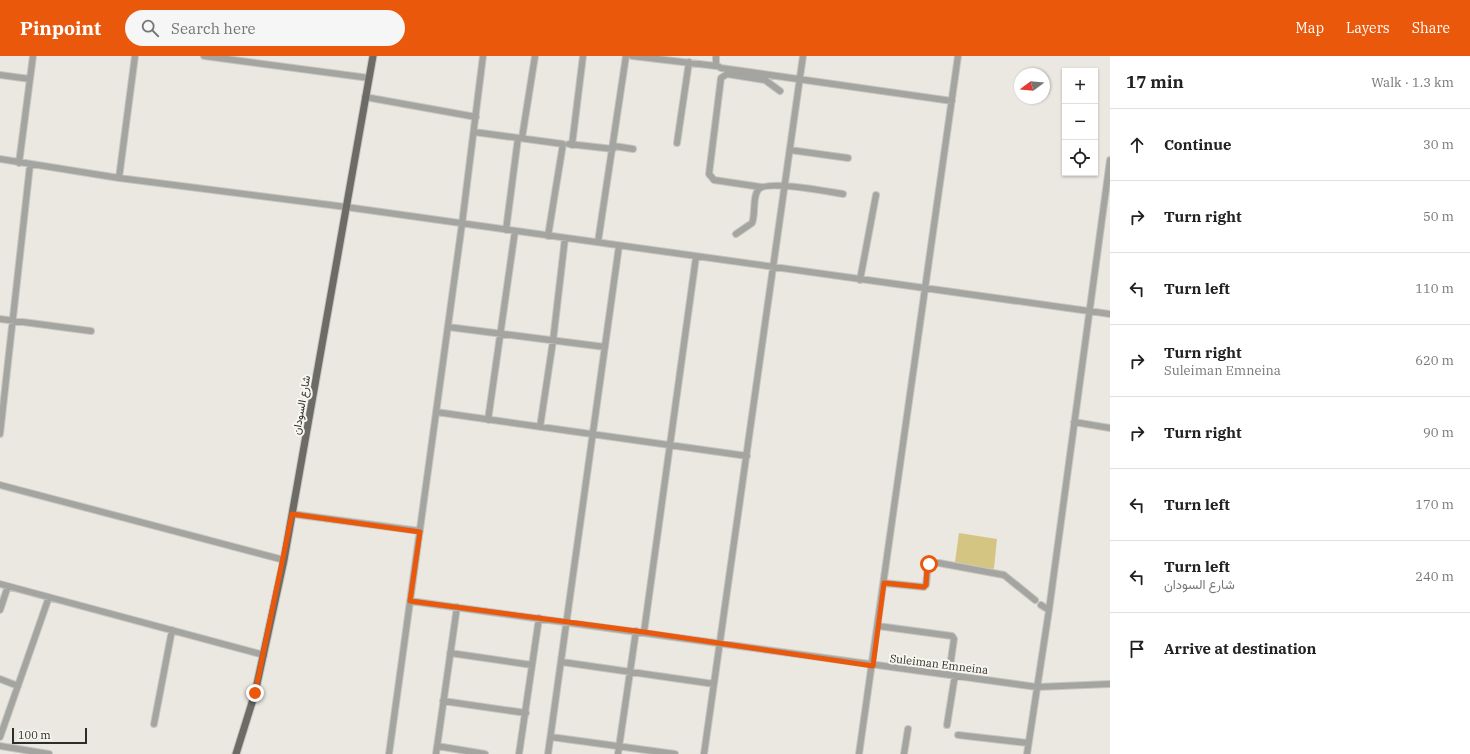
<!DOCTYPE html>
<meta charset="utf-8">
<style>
:root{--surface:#fff;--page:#f6f6f6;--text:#222;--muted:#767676;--line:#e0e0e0;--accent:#ea580c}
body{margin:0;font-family:"IBM Plex Serif",Vazirmatn,serif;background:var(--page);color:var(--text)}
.controls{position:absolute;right:12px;top:12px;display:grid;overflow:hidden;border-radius:0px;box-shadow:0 1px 3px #0004}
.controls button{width:36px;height:36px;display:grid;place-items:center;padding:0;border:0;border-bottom:1px solid var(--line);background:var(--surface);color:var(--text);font:20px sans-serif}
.compass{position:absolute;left:1014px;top:12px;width:36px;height:36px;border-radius:50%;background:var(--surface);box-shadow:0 1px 3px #0004;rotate:254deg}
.scale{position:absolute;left:12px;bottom:10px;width:75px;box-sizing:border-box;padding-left:4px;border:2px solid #2d2d2a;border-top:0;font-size:11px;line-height:14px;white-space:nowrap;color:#2d2d2a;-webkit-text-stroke:3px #f7f6ef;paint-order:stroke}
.stop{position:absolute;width:12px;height:12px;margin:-9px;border:3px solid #ea580c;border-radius:50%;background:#fff}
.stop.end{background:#ea580c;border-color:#fff;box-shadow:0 1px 4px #0008}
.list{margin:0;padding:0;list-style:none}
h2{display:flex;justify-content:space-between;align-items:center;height:52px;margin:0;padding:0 16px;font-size:17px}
h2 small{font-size:13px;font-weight:400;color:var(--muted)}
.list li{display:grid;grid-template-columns:26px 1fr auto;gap:12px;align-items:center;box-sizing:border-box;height:72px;padding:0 16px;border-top:1px solid var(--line)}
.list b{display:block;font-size:15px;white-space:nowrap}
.list p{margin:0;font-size:13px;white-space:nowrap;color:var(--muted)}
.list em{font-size:13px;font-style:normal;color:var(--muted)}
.icon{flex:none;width:22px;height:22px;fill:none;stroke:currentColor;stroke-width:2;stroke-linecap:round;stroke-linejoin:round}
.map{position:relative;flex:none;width:1110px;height:698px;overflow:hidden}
header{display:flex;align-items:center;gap:24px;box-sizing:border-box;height:56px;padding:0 20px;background:var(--accent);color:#fff}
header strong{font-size:19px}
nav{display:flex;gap:22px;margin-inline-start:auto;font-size:14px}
.search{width:280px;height:36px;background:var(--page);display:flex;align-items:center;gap:10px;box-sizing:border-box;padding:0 14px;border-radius:22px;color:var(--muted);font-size:15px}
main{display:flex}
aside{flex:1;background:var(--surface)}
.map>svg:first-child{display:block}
</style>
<header>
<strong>Pinpoint</strong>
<div class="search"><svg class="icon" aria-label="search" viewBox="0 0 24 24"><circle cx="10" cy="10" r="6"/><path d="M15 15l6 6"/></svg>Search here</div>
<nav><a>Map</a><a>Layers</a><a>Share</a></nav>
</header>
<main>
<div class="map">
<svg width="1110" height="698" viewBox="0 0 1110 698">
<rect width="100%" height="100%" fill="#eae8e1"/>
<path fill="#d5c583" d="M959 477 997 483 994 512 992 514 955 506Z"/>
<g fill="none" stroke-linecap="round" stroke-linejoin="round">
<defs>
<path id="minor" d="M204 0 369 22
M632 0 716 10
M716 0V9L721 12 952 45
M0 19 30 23
M365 41 476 61
M474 76 563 88 548 180
M522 82 535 0
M677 87 689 6
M569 88 613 93
M572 89 583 0
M614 90 633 93
M790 94 848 102
M0 103 119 122 346 151 1110 258
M19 107 33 0
M119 122 135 0
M761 131 714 124 709 118 721 22 727 18 765 24 780 35
M506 174 518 82
M736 178 752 167C756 157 752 142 758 134 765 123 830 136 843 138
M598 186 626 0
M860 224 876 139
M0 263 91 275
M448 271 605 291
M436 356 747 400
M488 364 515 175
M1074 366 1110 372
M540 371 553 285 565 182
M0 378 30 109
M0 429 284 504
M292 458 420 475
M884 527 924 531 926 529 928 509 931 507H939L1004 519 1035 544
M0 528 264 599
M410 545 1037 631 1110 628
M1041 549 1049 554
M0 554 8 530
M878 570 952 580 954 583 949 618
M644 576 696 201
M450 597 532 609
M562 606 714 628
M0 623 18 630
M443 645 526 657
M154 668 172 574
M947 669 955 619
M958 679 1028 687
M0 681 49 541
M551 681 675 698
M0 690 49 698
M437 690 485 698
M389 698 462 168 483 0
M436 698 457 551
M519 698 539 562
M548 698 619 190
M618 698 636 575
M704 698 803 0
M859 698 958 0
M904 698 908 673
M1027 698 1049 554 1110 104"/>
<path id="major" d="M236 698 255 637 284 504 373 0"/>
</defs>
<use href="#minor" stroke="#c8c6c0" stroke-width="8"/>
<use href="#major" stroke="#c8c6c0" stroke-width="9"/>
<use href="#minor" stroke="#a4a4a1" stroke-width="6"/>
<use href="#major" stroke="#6c6b66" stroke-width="7"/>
</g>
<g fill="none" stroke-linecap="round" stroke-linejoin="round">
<path stroke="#ea580c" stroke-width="5" d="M255 637 292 458 420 476 410 545 644 576 873 610 884 527 924 531 926 529 927 511 929 508"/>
</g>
<g text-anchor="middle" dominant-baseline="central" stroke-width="4" stroke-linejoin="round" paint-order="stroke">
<g font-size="11" fill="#2d2d2a" stroke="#f7f6ef">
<text transform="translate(301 349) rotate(-80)">شارع السودان</text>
<text transform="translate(939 608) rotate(7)">Suleiman Emneina</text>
</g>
</g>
</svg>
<div class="controls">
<button>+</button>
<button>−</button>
<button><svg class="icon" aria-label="locate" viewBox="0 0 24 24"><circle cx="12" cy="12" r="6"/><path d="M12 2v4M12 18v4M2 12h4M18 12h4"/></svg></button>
</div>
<svg class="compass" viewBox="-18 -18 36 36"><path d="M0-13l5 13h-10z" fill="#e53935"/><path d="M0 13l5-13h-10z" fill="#767676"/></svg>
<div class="scale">100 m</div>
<div class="stop" style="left:929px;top:508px"></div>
<div class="stop end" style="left:255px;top:637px"></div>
</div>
<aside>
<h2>17 min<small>Walk · 1.3 km</small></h2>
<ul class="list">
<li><svg class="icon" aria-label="ahead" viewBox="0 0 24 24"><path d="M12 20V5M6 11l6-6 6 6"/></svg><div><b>Continue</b></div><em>30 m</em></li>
<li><svg class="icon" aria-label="right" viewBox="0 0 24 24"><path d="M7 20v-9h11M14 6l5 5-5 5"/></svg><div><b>Turn right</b></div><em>50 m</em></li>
<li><svg class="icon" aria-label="left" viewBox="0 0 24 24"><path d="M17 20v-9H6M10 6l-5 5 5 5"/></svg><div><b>Turn left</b></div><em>110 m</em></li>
<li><svg class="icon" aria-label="right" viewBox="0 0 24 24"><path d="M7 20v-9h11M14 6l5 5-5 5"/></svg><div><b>Turn right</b><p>Suleiman Emneina</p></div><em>620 m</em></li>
<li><svg class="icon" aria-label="right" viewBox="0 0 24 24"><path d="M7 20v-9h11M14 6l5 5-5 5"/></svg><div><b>Turn right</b></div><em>90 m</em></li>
<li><svg class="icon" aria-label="left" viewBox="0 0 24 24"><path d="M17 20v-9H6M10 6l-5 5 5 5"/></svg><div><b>Turn left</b></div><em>170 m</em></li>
<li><svg class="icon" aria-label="left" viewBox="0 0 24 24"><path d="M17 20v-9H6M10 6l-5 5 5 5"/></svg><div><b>Turn left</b><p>شارع السودان</p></div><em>240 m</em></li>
<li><svg class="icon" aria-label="arrive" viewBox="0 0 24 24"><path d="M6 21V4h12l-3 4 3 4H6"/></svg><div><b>Arrive at destination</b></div></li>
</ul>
</aside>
</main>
